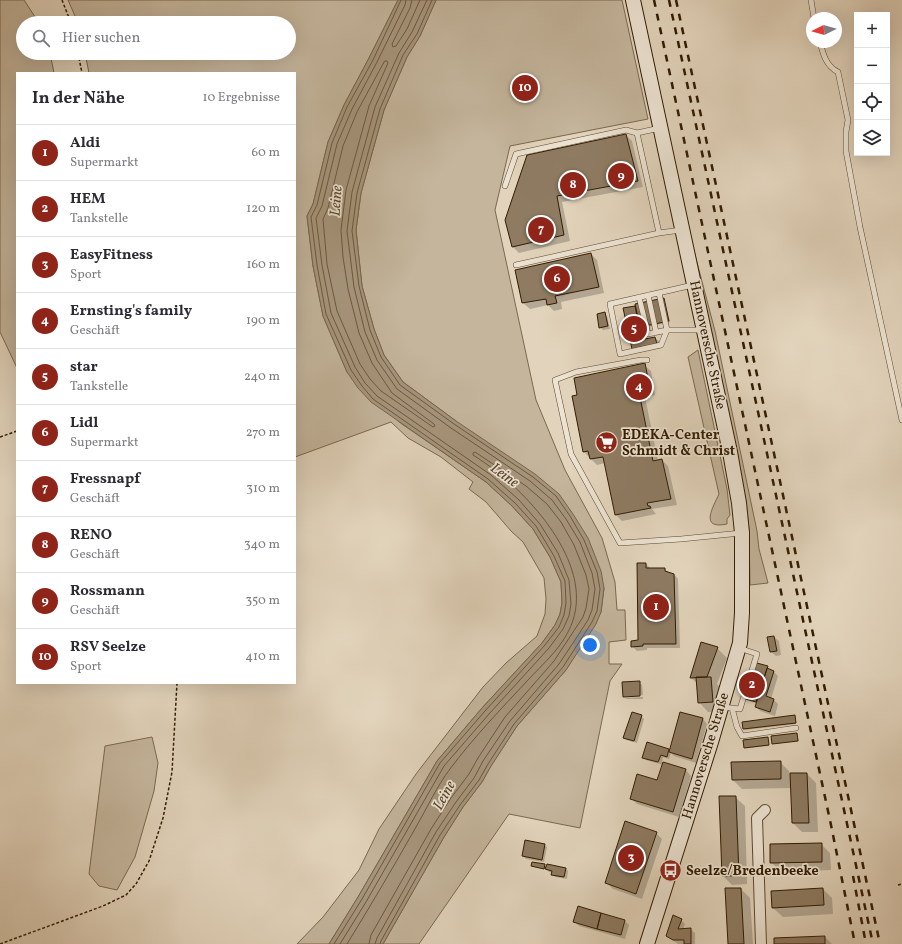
<!DOCTYPE html>
<html lang="de">
<meta charset="utf-8">
<style>
:root{--surface:#fff;--page:#f2f2f3;--text:#2b2b33;--muted:#7c7c81;--line:#e1e1e2;--accent:#8f2418}
body{margin:0;font-family:Vollkorn,serif;background:var(--page);color:var(--text)}
.controls{position:absolute;right:12px;top:12px;display:grid;overflow:hidden;border-radius:0px;box-shadow:0 4px 16px #0002}
.controls button{width:36px;height:36px;display:grid;place-items:center;padding:0;border:0;border-bottom:1px solid var(--line);background:var(--surface);color:var(--text);font:20px sans-serif}
.compass{position:absolute;left:806px;top:12px;width:36px;height:36px;border-radius:50%;background:var(--surface);box-shadow:0 4px 16px #0002;rotate:265deg}
.you{position:absolute;left:590px;top:645px;width:14px;height:14px;margin:-10px;border:3px solid #fff;border-radius:50%;background:#1a73e8;box-shadow:0 0 0 6px #1a73e833}
.badge{display:grid;place-items:center;width:26px;height:26px;border-radius:50%;background:var(--accent);color:#fff;font-size:13px;font-weight:700}
.pin{position:absolute;translate:-50% -50%;border:2px solid #fff;box-shadow:0 1px 4px #0006}
.list{margin:0;padding:0;list-style:none}
h2{display:flex;justify-content:space-between;align-items:center;height:52px;margin:0;padding:0 16px;font-size:17px}
h2 small{font-size:13px;font-weight:400;color:var(--muted)}
.list li{display:grid;grid-template-columns:26px 1fr auto;gap:12px;align-items:center;box-sizing:border-box;height:56px;padding:0 16px;border-top:1px solid var(--line)}
.list b{display:block;font-size:15px;white-space:nowrap}
.list p{margin:0;font-size:13px;white-space:nowrap;color:var(--muted)}
.list em{font-size:13px;font-style:normal;color:var(--muted)}
.icon{flex:none;width:22px;height:22px;fill:none;stroke:currentColor;stroke-width:2;stroke-linecap:round;stroke-linejoin:round}
.map{position:relative;flex:none;width:902px;height:944px;overflow:hidden}
.search{position:absolute;background:var(--surface);box-shadow:0 4px 16px #0002;left:16px;top:16px;width:280px;height:44px;display:flex;align-items:center;gap:10px;box-sizing:border-box;padding:0 14px;border-radius:22px;color:var(--muted);font-size:15px}
.panel{position:absolute;background:var(--surface);box-shadow:0 4px 16px #0002;left:16px;top:72px;width:280px;height:612px;border-radius:0px}
.map>svg:first-child{display:block}
</style>
<div class="map">
<svg width="902" height="944" viewBox="0 0 902 944">
<rect width="100%" height="100%" fill="#e2d4bc"/>
<filter id="stains"><feTurbulence type="fractalNoise" baseFrequency=".005" numOctaves="4"/><feColorMatrix values="0 0 0 0 .2 0 0 0 0 .09 0 0 0 0 .02 0 0 0 .5 -.17"/></filter>
<radialGradient id="worn" r=".72"><stop offset=".6" stop-color="#630" stop-opacity="0"/><stop offset="1" stop-color="#630" stop-opacity=".3"/></radialGradient>
<path fill="#c4b59c" stroke="#7b684e" d="M0 0H24L39 23H23V53H50L54 73H17V368L0 332Z
M68 0H398L369 58 344 105 328 142 313 204 307 216 313 266 323 316 347 372 399 422 486 482 512 506 533 529 550 557 561 582 562 603 560 614 555 625 542 643 482 708 437 761 358 897 329 944H297L323 917 359 870 379 829 416 774 483 687 506 663 537 636 545 614 546 599 544 578 523 542 511 531 486 502 469 489 473 482 441 457 408 438 391 422 295 457V73H89L85 53H289V23H78Z
M436 0H622L648 119 510 146 495 210 536 400 565 470 602 538 615 582 617 610H625L626 640 609 642V664H622L610 681 580 828 509 814 419 944H383L444 837 463 807 482 782 491 766 517 726 566 670 601 612 604 588 456 421 403 382 384 355 374 329 362 286 356 230 361 193 384 110 407 57 420 36Z
M694 251 715 331 757 531 759 549 768 583 750 585 749 529 746 502Z
M698 350 727 489 730 515 727 519V524C699 530 713 507 719 494L688 357Z
M152 737 158 763 154 791 135 857 117 890 99 886 89 874 105 746Z"/>
<path fill="#a6957c" stroke="#78644a" d="M398 0H436L420 36 407 57 384 110 361 193 356 230 362 286 374 329 384 355 403 382 456 421 535 474 559 494 573 514 588 538 601 571 604 588 601 612 596 624 566 670 517 726 491 766 482 782 463 807 444 837 383 944H329L358 897 437 761 482 708 542 643 555 625 560 614 562 603 561 582 550 557 533 529 512 506 486 482 371 402 358 388 347 372 323 316 313 266 307 216 313 204 328 142 344 105 369 58Z"/>
<path fill="#0003" d="M626 135 632 141 643 187 562 202 570 241 519 253 512 246 528 156Z
M591 254 597 260 604 293 561 302 562 309 554 311 548 305 530 309 523 303 516 270Z
M663 299 670 322 643 328 648 339 655 338 660 342 661 348 638 353 633 349 624 309Z
M604 313 607 316 610 329 603 330 600 327Z
M644 365 651 371 655 395 645 397 658 461 662 460 668 466 677 505 652 509 656 514 622 521 616 515 605 463 597 465 584 452 578 395Z
M646 564 650 568 664 569 668 572 674 574 678 579 680 648H647V650L637 651 632 646 639 641Z
M774 637 779 641 781 655 776 656 771 652Z
M717 648 727 658 717 684 720 687 722 711 708 712 699 702 698 684 691 678Z
M754 663 768 667V670L774 672 778 676 771 699 774 700 778 704 775 716 760 711 756 707 757 703 744 698Z
M639 682 642 685 643 695 625 696V698L624 696Z
M643 697V699H627L625 698Z
M641 716 644 719 637 743 626 740 624 737Z
M794 716 796 724 745 730 744 729Z
M703 719 707 724 696 763 674 756 671 753 669 759 663 757 662 762 685 769 691 776 679 817 637 804 631 798 658 782 663 765 646 760 644 757 669 750 670 751Z
M797 734 799 741 774 744 773 743Z
M767 738 769 746 746 748 745 747Z
M780 762 789 771 790 774H807L816 783 818 832H802L793 823 792 788 742 789 733 780 732 763Z
M735 797 745 806 747 884 732 885 723 876Z
M656 833 662 839 642 899 613 889 607 883Z
M821 844 830 853 831 870 781 872 771 862Z
M544 845 547 847 544 862 526 859 523 856Z
M544 865 547 867 566 868 568 871 567 879 555 877 553 874V872H549L545 868V869L532 866Z
M726 889H741L750 898 753 944H729Z
M823 889 832 898 833 914 783 917 773 908Z
M681 920 685 924 683 929H690L695 933V944H678L667 936Z
M574 921H625L629 925 625 939 579 926Z
M825 937 832 944H775Z"/>
<g fill="none" stroke-linecap="round" stroke-linejoin="round">
<path stroke="#6c583e" stroke-width="1" d="M412 0 410 8 392 44 393 47 396 46 407 29 420 0
M385 61H387L388 63 369 106 346 190 341 230 343 257 348 289 359 333 372 363 392 393 434 424 435 426 433 427 381 391 370 379 360 364 337 311 327 264 323 219 328 208 343 146 357 112Z
M334 944 362 899 440 763 485 711 545 645 559 627 564 615 566 603 565 581 554 556 536 526 515 503 488 479 373 399 362 386 351 370 326 314 317 265 311 217 317 205 332 143 347 107 373 60 401 0
M340 944 366 902 444 766 489 714 549 648 563 629 569 616 571 604 569 580 558 553 540 524 519 500 491 475 377 396 365 383 355 367 331 313 322 265 316 218 322 206 337 144 352 109 377 62 405 5 406 0
M347 944C371 905 394 866 416 827 427 808 437 786 450 769 473 738 501 709 528 680 542 665 559 650 568 632 599 574 538 504 496 471 488 465 481 460 473 455V453L475 452 526 486 547 504 561 522 574 545 586 575 589 589 586 608 583 617 554 661 505 717 478 758 469 774 451 798 431 829 371 935 369 944
M375 944 377 938 436 832 456 802 474 778 483 761 510 721 559 664 575 640 588 620 592 610 595 589 592 573 580 542 566 519 552 500 530 481 451 428 397 389 377 360 365 332 354 287 347 231 352 192 375 107 399 53 412 32 427 0
M380 944 381 941 440 835 460 805 479 780 488 764 514 724 563 667 592 622 597 611 600 589 597 572 584 540 570 516 556 496 533 477 454 424 400 385 381 357 370 330 359 286 352 231 357 193 380 109 403 55 417 34 432 0"/>
</g>
<path fill="#8e7b62" stroke="#321b00" d="M626 134 638 181 557 196 564 235 512 247 505 220 527 155Z
M591 253 599 287 555 296 557 303 547 305 546 299 522 303 515 270Z
M664 298 669 321 640 327 635 304Z
M635 306 640 330H643L645 339 655 337 657 344 632 349 623 308Z
M605 312 608 326 599 328 597 314Z
M645 363 650 389 639 392 653 461 662 459 671 499 647 503 648 506H650L651 508 615 515 603 457 590 459 588 451 583 452 572 396 577 395 574 378Z
M637 563H646V568H665V571L674 574 676 644H643V646L631 647V641L638 640Z
M774 636 777 651 770 652 767 637Z
M701 642 718 647 707 677 690 678Z
M753 662 768 666 756 702 742 698Z
M767 668 774 671 766 696 774 699 770 712 755 707Z
M696 677H711L713 702 698 703Z
M640 681V696L623 697 622 682Z
M632 712 642 715 634 741 623 738Z
M680 712 703 718 692 759 669 752Z
M795 715 796 723 743 729 742 722Z
M797 733 798 741 772 744 771 736Z
M768 737 769 745 744 748 743 740Z
M647 742 669 749 667 757 661 755 658 762 642 758Z
M781 761V779L732 780 731 762Z
M663 762 686 769 673 812 630 799 637 774 657 780Z
M790 773H807L809 823H792Z
M719 796H736L739 876H722Z
M625 821 657 832 636 894 605 883Z
M525 840 545 844 542 860 522 856Z
M822 843V862L770 863V844Z
M532 862 545 864 544 869 531 866Z
M547 864 566 868 564 877 551 875 552 871 545 869Z
M725 888H741L744 944H728Z
M823 888 824 905 772 908 771 891Z
M578 906 601 913 597 929 573 922Z
M601 913 625 920 621 935 597 929Z
M673 915 682 919 678 929 691 928V944H684V940H673L666 936Z
M825 936V944H774V938Z"/>
<g fill="none" stroke-linecap="round" stroke-linejoin="round">
<defs>
<path id="lane" d="M811 0 814 18
M820 42C823 54 826 66 838 72L848 120 846 132V151L860 227 902 420
M637 133 659 233
M505 186 516 154 626 130 637 133 660 128
M516 265 659 233 681 230
M659 293 667 330 661 345 620 354 610 304 693 285
M648 295 656 332
M639 297 648 334 667 330H703
M647 360H641L576 372 555 380 571 454 620 543 681 539 741 533
M723 707 740 709 757 654 739 648
M732 708 737 727 742 736 796 728"/>
<path id="street" d="M761 944 757 818 765 810"/>
<path id="secondary" d="M633 0 730 452 739 503 742 533V613L740 643 711 742 647 944"/>
</defs>
<use href="#lane" stroke="#5e492f" stroke-width="6"/>
<use href="#street" stroke="#5e492f" stroke-width="12"/>
<use href="#secondary" stroke="#321b00" stroke-width="16"/>
<path stroke="#321b00" stroke-width="1.5" stroke-dasharray="3 2" stroke-linecap="butt" d="M62 0 71 23
M78 53 82 73
M0 437 17 431
M898 885 902 884
M0 944 103 906 126 895 136 884 149 861 163 818 172 772 177 683"/>
<use href="#lane" stroke="#ece3d3" stroke-width="5"/>
<use href="#street" stroke="#ece3d3" stroke-width="10"/>
<use href="#secondary" stroke="#ece3d3" stroke-width="14"/>
<path stroke="#321b00" stroke-width="2.5" stroke-dasharray="7 7" stroke-linecap="butt" d="M654 0 831 825 855 944
M669 0 873 944
M676 0 880 944
M853 876 866 944"/>
</g>
<defs>
<symbol id="supermarket-disc" viewBox="-11 -11 22 22"><circle r="9.5" fill="#8f2418" stroke="#ece3d3"/><path d="M-6-5.5h2.5l.6 2H6L4.5 2H-2.5L-4.4-4H-6ZM-1.5 3.2a1.3 1.3 0 1 0 .1 0ZM3 3.2a1.3 1.3 0 1 0 .1 0Z" fill="#fff"/></symbol>
<symbol id="bus-disc" viewBox="-11 -11 22 22"><circle r="9.5" fill="#8f2418" stroke="#ece3d3"/><path d="M-5-6H5V4H4V6H2V4H-2V6H-4V4H-5ZM-3.5-4V0h7V-4ZM-3.5 1.2v1.5H-2V1.2ZM2 1.2v1.5H3.5V1.2Z" fill="#fff"/></symbol>
</defs>
<g fill-rule="evenodd">
<use href="#supermarket-disc" x="594" y="430" width="25" height="25"/>
<use href="#bus-disc" x="658" y="858" width="25" height="25"/>
</g>
<g text-anchor="middle" dominant-baseline="central" stroke-width="3.5" stroke-linejoin="round" paint-order="stroke">
<g font-size="14" fill="#321b00" stroke="#ece3d3">
<text transform="translate(707 345) rotate(78)">Hannoversche Straße</text>
<text transform="translate(706 756) rotate(-73)">Hannoversche Straße</text>
</g>
<g font-size="14" font-weight="bold" fill="#321b00" stroke="#ece3d3" text-anchor="start">
<text x="622" y="435">EDEKA-Center<tspan x="622" dy="16">Schmidt &amp; Christ</tspan></text>
<text x="686" y="871">Seelze/Bredenbeeke</text>
</g>
<g font-size="15" font-style="italic" fill="#5b462b" stroke="#ece3d3">
<text transform="translate(337 201) rotate(-86)">Leine</text>
<text transform="translate(504 476) rotate(36)">Leine</text>
<text transform="translate(445 796) rotate(-61)">Leine</text>
</g>
</g>
<rect width="100%" height="100%" filter="url(#stains)"/>
<rect width="100%" height="100%" fill="url(#worn)"/>
</svg>
<div class="controls">
<button>+</button>
<button>−</button>
<button><svg class="icon" aria-label="locate" viewBox="0 0 24 24"><circle cx="12" cy="12" r="6"/><path d="M12 2v4M12 18v4M2 12h4M18 12h4"/></svg></button>
<button><svg class="icon" aria-label="layers" viewBox="0 0 24 24"><path d="M12 4l9 5-9 5-9-5zM3 14l9 5 9-5"/></svg></button>
</div>
<svg class="compass" viewBox="-18 -18 36 36"><path d="M0-13l5 13h-10z" fill="#e53935"/><path d="M0 13l5-13h-10z" fill="#7c7c81"/></svg>
<div class="you"></div>
<div class="pin badge" style="left:656px;top:607px">1</div>
<div class="pin badge" style="left:752px;top:685px">2</div>
<div class="pin badge" style="left:631px;top:858px">3</div>
<div class="pin badge" style="left:639px;top:387px">4</div>
<div class="pin badge" style="left:634px;top:329px">5</div>
<div class="pin badge" style="left:557px;top:279px">6</div>
<div class="pin badge" style="left:541px;top:230px">7</div>
<div class="pin badge" style="left:573px;top:185px">8</div>
<div class="pin badge" style="left:621px;top:176px">9</div>
<div class="pin badge" style="left:525px;top:88px">10</div>
<div class="search"><svg class="icon" aria-label="search" viewBox="0 0 24 24"><circle cx="10" cy="10" r="6"/><path d="M15 15l6 6"/></svg>Hier suchen</div>
<section class="panel">
<h2>In der Nähe<small>10 Ergebnisse</small></h2>
<ul class="list">
<li><span class="badge">1</span><div><b>Aldi</b><p>Supermarkt</p></div><em>60 m</em></li>
<li><span class="badge">2</span><div><b>HEM</b><p>Tankstelle</p></div><em>120 m</em></li>
<li><span class="badge">3</span><div><b>EasyFitness</b><p>Sport</p></div><em>160 m</em></li>
<li><span class="badge">4</span><div><b>Ernsting's family</b><p>Geschäft</p></div><em>190 m</em></li>
<li><span class="badge">5</span><div><b>star</b><p>Tankstelle</p></div><em>240 m</em></li>
<li><span class="badge">6</span><div><b>Lidl</b><p>Supermarkt</p></div><em>270 m</em></li>
<li><span class="badge">7</span><div><b>Fressnapf</b><p>Geschäft</p></div><em>310 m</em></li>
<li><span class="badge">8</span><div><b>RENO</b><p>Geschäft</p></div><em>340 m</em></li>
<li><span class="badge">9</span><div><b>Rossmann</b><p>Geschäft</p></div><em>350 m</em></li>
<li><span class="badge">10</span><div><b>RSV Seelze</b><p>Sport</p></div><em>410 m</em></li>
</ul>
</section>
</div>
